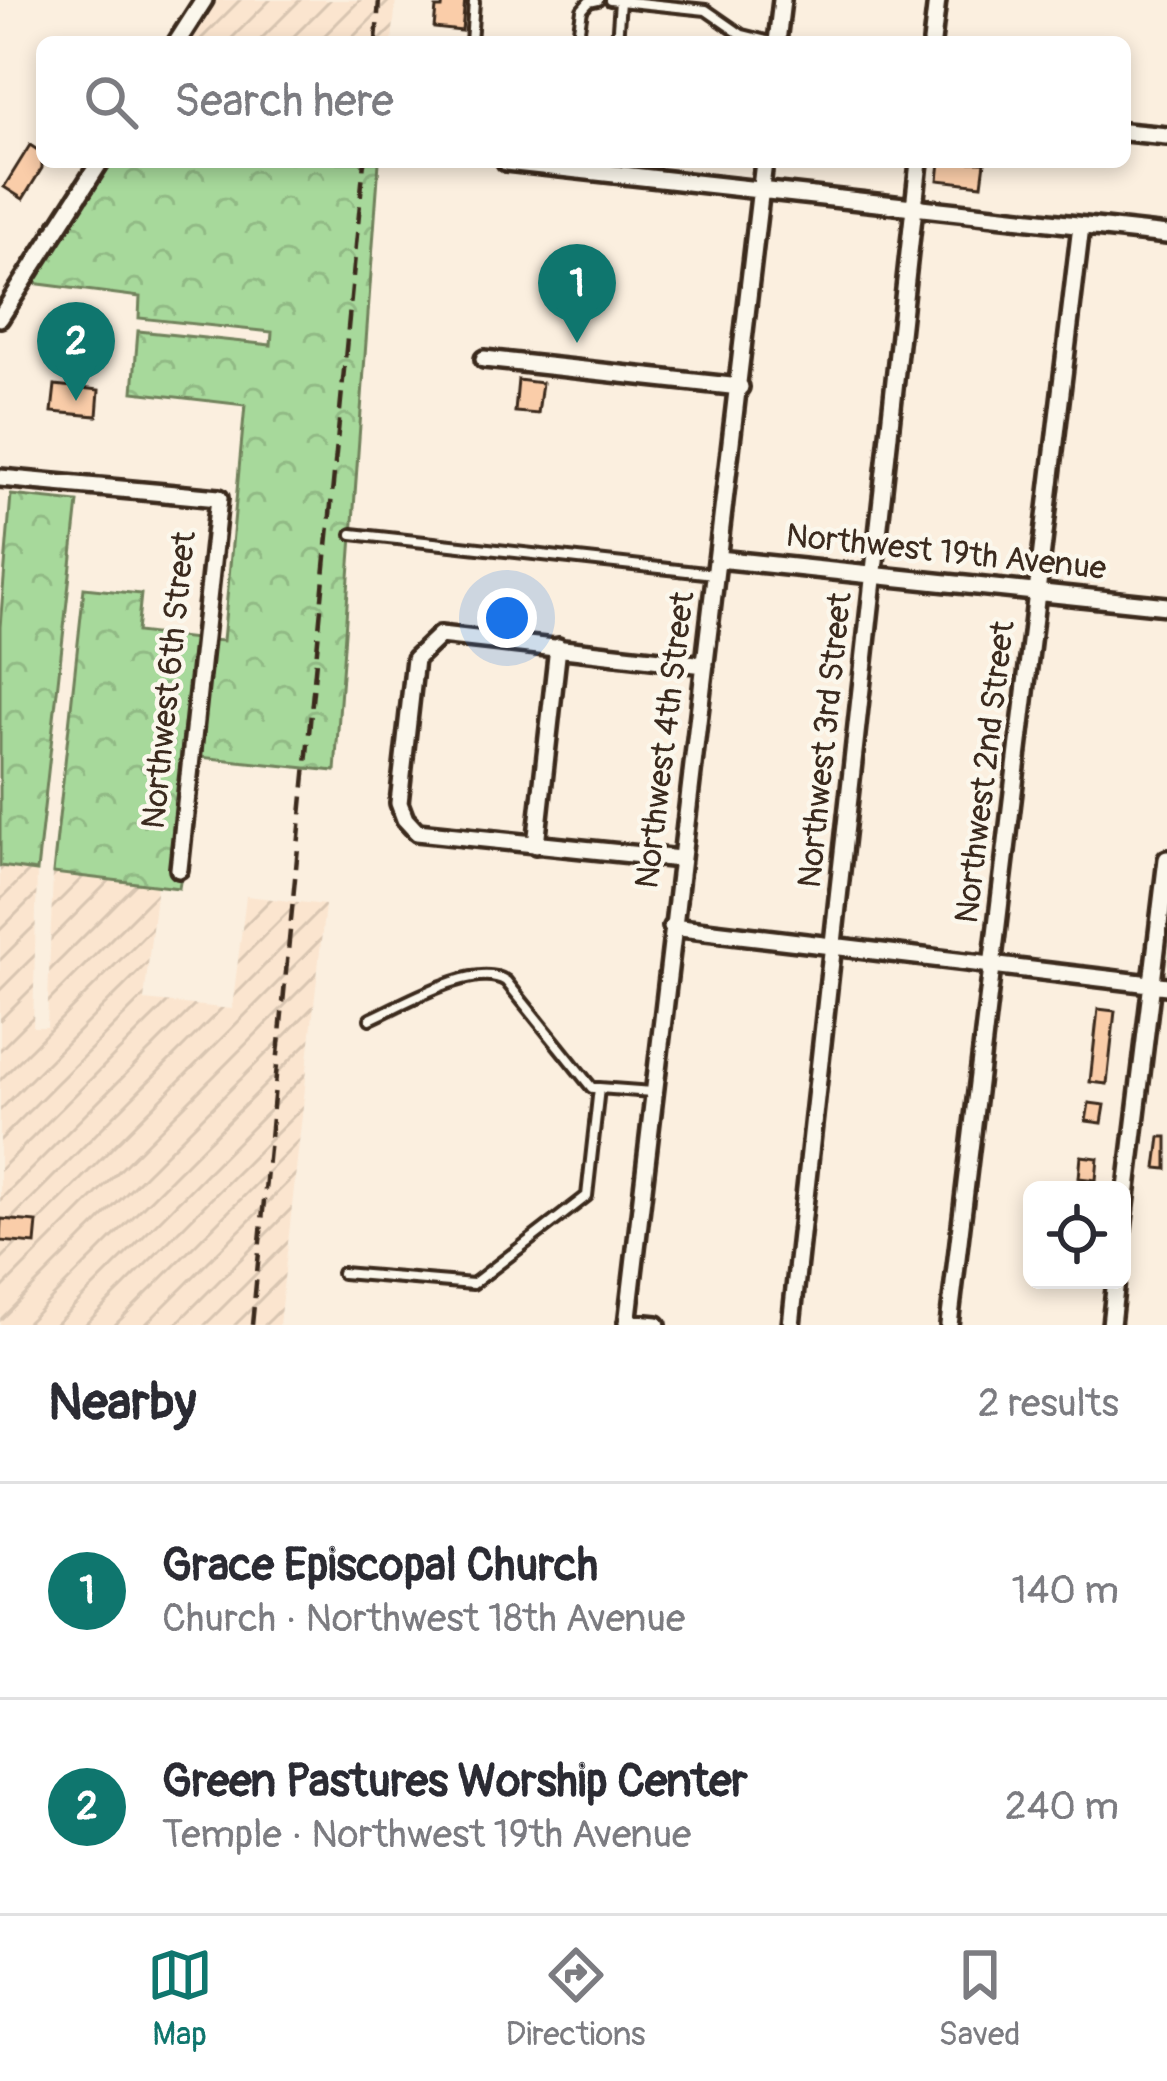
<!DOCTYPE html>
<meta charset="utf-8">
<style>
:root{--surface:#fff;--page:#f2f2f3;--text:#2b2b33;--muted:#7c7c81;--line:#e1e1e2;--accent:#0f766e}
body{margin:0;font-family:Pangolin,sans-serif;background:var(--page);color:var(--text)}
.controls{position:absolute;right:36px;bottom:36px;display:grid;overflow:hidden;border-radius:18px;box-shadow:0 6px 18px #0003}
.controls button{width:108px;height:108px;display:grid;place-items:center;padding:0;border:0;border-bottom:3px solid var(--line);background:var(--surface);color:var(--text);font:60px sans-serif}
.you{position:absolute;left:507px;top:618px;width:42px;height:42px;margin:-30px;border:9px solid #fff;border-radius:50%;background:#1a73e8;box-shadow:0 0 0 18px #1a73e833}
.badge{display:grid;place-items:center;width:78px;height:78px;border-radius:50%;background:var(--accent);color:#fff;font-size:39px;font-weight:700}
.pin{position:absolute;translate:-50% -99px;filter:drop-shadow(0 3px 6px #0008)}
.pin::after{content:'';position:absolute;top:63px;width:42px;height:36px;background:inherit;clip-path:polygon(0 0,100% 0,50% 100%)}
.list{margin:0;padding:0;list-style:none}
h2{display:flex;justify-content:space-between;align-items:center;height:156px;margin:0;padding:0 48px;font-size:51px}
h2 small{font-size:39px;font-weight:400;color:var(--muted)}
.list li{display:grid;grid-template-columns:78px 1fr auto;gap:36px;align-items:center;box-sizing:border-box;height:216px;padding:0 48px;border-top:3px solid var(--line)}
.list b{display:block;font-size:45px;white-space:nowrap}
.list p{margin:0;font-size:39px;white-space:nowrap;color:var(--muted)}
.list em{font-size:39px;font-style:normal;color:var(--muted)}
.icon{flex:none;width:66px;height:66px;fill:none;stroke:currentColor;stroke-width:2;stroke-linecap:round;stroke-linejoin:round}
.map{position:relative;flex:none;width:1167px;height:1325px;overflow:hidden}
.search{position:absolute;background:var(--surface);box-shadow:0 6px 18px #0003;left:36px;right:36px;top:36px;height:132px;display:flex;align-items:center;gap:30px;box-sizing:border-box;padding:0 42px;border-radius:18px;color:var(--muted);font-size:45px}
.sheet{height:588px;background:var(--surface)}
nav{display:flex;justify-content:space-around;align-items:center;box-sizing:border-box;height:168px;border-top:3px solid var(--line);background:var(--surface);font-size:33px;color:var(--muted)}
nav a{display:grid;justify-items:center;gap:6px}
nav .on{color:var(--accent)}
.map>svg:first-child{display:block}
</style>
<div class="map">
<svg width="1167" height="1325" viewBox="0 0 1167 1325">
<defs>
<pattern id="industrial-furrows" width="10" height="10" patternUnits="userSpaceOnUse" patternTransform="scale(3)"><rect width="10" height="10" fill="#fbe5cf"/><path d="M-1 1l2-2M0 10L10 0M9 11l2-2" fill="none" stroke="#d8c5b1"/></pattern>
<pattern id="forest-crowns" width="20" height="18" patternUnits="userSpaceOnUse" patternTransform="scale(3)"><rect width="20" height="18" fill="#a7d99b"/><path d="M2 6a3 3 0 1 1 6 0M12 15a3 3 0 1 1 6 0" fill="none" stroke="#91ba85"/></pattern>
</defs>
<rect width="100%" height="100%" fill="#fbefdf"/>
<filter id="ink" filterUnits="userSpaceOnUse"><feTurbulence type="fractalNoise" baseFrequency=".00833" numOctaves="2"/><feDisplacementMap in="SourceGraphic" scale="24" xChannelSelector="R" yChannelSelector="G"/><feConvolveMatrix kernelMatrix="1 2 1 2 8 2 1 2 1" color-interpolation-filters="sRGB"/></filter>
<g filter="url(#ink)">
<path fill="url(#industrial-furrows)" d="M213 0H396L392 42H186Z
M0 866 37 871 33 1027H47L53 873 157 885 144 1000 232 1009 246 896 325 905 279 1325H0Z"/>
<path fill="url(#forest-crowns)" stroke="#71825c" stroke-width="3" d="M109 162H379L335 771 199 757 211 640 223 641 245 405 133 392 138 331 271 345 272 332 139 318 140 297 32 283Z
M11 495 78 502 37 871 0 866V627Z
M84 588 141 594 137 632 196 639 170 874 181 876 179 888 53 873Z"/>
<path fill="#facda9" stroke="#3b2a1e" stroke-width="3" d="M443 0H465L462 31 434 28 436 8H442Z
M30 145 42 153V168L23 199 4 187Z
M940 162H985L982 185 938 180Z
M518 380 542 383 538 414 515 412Z
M55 385 99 390 97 416 52 412Z
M1098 1009 1115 1011 1107 1084 1090 1082Z
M1089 1103 1105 1105 1102 1123 1086 1121Z
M1160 1137H1167V1169L1156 1168Z
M1081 1156 1098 1158 1096 1180 1079 1178Z
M1 1219 37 1222 35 1244 0 1241Z"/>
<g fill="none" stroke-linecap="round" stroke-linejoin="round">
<defs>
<path id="service" d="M610 0 706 10 742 35 770 42
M471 42 474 2
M577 42 582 10 589 2 598 0
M617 42 620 1
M352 534 714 574
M370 1019C404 1004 475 961 506 981L592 1088H599
M342 1273 473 1284 587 1196 599 1088 652 1092"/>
<path id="minor" d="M177 42 204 0
M777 42 782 0
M932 42 937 0
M1125 132 1167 136
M506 162 1167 235
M0 318 100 162
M484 359 740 387
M0 478 219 498 179 869
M718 559 1167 606
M536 845 558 647
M680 859 417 832 405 819 399 803 415 659 440 635 705 665
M672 927 1167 986
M1122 1230 1167 859
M627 1322 657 1325
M627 1325 764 162
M791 1325 919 162
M949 1325 1081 226
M1111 1325 1116 1280"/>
</defs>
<use href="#service" stroke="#3b2a1e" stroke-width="16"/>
<use href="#minor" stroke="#3b2a1e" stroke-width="24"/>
<use href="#service" stroke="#fbf7ec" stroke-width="8"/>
<use href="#minor" stroke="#fbf7ec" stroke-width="15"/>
<path stroke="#3b2a1e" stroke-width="4.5" stroke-dasharray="18 9" stroke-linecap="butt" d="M376 42 379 0
M252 1325 364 162"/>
</g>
</g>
<g text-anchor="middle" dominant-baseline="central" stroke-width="9" stroke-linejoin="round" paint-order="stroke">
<g font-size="33" fill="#3b2a1e" stroke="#fbf7ec">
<text transform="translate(946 552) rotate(6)">Northwest 19th Avenue</text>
<text transform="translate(169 680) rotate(-84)">Northwest 6th Street</text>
<text transform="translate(665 740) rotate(-83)">Northwest 4th Street</text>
<text transform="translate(825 740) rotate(-84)">Northwest 3rd Street</text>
<text transform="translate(985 772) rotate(-83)">Northwest 2nd Street</text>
</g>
</g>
</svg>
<div class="controls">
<button><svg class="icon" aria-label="locate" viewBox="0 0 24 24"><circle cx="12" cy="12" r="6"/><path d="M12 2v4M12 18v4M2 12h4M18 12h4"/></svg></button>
</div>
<div class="you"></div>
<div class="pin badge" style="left:577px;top:343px">1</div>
<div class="pin badge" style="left:76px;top:401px">2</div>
<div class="search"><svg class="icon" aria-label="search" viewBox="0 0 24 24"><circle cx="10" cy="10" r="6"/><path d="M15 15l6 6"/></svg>Search here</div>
</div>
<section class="sheet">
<h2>Nearby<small>2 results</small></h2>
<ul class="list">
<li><span class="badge">1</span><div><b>Grace Episcopal Church</b><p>Church · Northwest 18th Avenue</p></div><em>140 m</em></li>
<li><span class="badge">2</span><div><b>Green Pastures Worship Center</b><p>Temple · Northwest 19th Avenue</p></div><em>240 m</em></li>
</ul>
</section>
<nav>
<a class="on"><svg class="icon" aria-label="map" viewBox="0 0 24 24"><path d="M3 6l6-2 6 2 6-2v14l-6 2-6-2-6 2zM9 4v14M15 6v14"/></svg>Map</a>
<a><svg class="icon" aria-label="directions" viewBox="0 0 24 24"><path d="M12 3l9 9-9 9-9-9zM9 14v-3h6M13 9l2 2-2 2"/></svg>Directions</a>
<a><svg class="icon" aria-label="saved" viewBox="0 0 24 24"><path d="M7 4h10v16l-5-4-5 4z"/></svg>Saved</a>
</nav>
